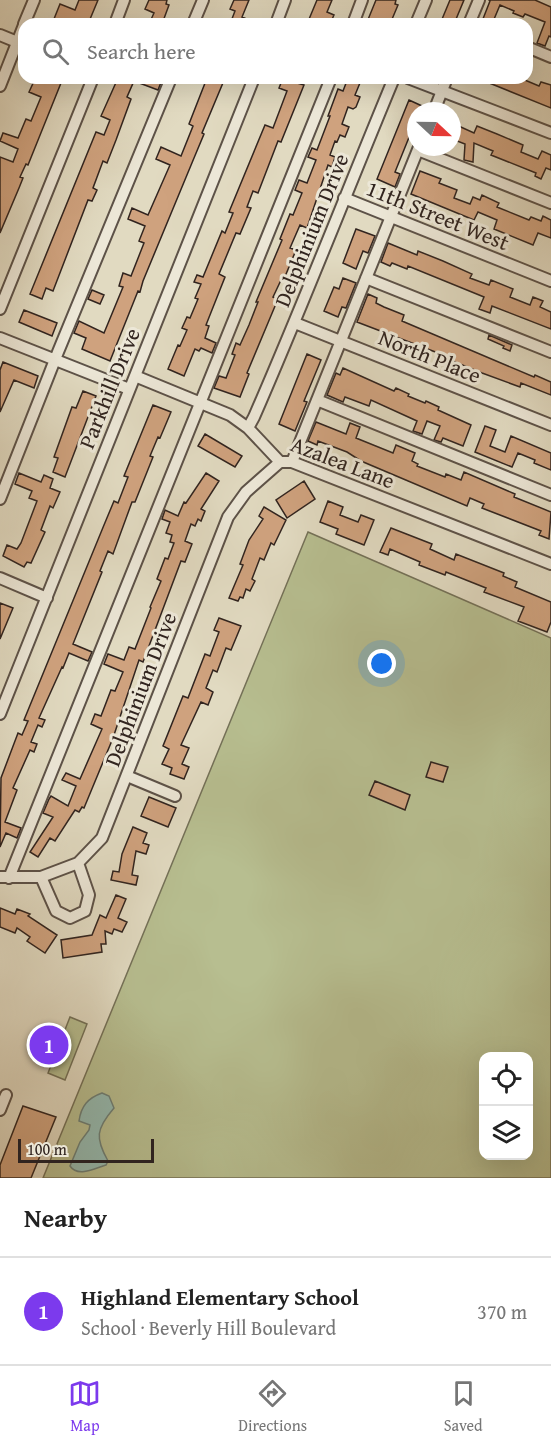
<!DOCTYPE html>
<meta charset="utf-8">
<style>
:root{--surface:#fff;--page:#f6f6f6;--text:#222;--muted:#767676;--line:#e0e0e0;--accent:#7c3aed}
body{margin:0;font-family:"Gentium Book Plus",serif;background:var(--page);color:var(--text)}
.controls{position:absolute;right:18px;bottom:18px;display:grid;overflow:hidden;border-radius:12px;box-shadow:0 6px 24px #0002}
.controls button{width:54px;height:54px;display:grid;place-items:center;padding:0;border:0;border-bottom:2px solid var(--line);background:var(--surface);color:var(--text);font:30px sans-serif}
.compass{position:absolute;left:407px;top:102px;width:54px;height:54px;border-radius:50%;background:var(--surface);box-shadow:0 6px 24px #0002;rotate:112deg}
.scale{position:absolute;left:18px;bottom:15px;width:136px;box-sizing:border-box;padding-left:6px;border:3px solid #31241f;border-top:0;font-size:16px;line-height:21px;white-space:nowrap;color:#31241f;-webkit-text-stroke:4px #ece7d7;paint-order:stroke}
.you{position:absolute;left:382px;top:664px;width:21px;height:21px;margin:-15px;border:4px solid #fff;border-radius:50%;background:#1a73e8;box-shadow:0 0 0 9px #1a73e833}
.badge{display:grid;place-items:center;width:39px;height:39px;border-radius:50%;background:var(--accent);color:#fff;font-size:20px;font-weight:700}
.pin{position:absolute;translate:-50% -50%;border:3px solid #fff;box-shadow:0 2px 6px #0006}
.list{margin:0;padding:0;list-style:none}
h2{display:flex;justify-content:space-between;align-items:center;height:78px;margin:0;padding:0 24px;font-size:26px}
h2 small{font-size:20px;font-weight:400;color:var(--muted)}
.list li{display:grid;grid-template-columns:39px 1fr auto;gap:18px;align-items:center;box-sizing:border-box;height:108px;padding:0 24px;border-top:2px solid var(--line)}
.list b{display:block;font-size:22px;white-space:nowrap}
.list p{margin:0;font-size:20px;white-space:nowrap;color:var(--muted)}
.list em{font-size:20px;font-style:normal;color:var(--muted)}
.icon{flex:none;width:33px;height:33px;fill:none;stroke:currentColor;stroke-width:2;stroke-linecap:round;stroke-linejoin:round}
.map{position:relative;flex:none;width:551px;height:1178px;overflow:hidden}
.search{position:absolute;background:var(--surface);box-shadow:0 6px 24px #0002;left:18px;right:18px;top:18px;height:66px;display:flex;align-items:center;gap:15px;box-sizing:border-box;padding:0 21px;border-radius:18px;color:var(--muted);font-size:22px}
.sheet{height:186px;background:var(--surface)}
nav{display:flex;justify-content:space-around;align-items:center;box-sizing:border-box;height:84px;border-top:2px solid var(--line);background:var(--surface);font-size:16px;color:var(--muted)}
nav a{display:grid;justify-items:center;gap:3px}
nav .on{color:var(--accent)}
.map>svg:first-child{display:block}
</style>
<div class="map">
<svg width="551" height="1178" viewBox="0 0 551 1178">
<rect width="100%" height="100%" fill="#e1dac1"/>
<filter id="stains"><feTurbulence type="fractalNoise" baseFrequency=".00333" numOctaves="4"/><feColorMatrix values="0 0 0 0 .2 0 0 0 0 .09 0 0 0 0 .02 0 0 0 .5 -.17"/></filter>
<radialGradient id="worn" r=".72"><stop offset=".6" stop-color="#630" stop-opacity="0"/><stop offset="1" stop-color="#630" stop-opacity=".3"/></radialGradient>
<path fill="#b7be90" stroke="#747158" stroke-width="1.5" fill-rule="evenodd" d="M308 532 551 638V1178H43ZM484 1056H528V1156H484Z
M70 1017 87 1024 65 1080 48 1073Z"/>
<path fill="#94bbb2" stroke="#6c7f77" stroke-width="1.5" d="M102 1093 109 1096 114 1108C96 1129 95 1138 108 1161L106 1165C95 1168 78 1178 70 1166L80 1142 89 1130 90 1125 79 1121C81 1106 88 1098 102 1093Z"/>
<path fill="#cfa27e" stroke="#31241f" stroke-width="1.5" d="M79 0H98L88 24H52L60 4 75 10Z
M149 0H167L166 4 169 5 162 24H149L154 13 145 9Z
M234 0H249L242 17 258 24H230L235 11 230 9Z
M317 0H332L327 12 334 15 330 24H307Z
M376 0H396L395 4 398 5 390 24 367 22Z
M450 0H464L454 24H440Z
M489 0H535L551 7V37L549 36 545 46 537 43 545 22 525 14 523 17 513 13 514 11 500 5 492 24H481L490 1Z
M44 78H63L28 165 26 164 20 177 23 178 19 188 0 233V157L13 162 18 149 0 141 3 133 18 138 26 119 31 121 41 97 29 92 35 79 42 82Z
M118 78 162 80 158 90 134 81 127 97 131 99 116 140 107 163 103 161 93 188 97 190 92 201 88 200 53 291 46 288 42 299 30 294 96 132 104 135 110 120 101 116Z
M207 78H225L202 133 204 134 194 158 143 281 140 292 138 291 110 361 82 349 86 338 74 333 79 321 104 333 123 287 119 286 123 273 131 276 144 243 139 241 145 226 128 219 132 208 148 215 170 165 156 159 161 147 181 156 193 126 189 124Z
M283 78H299L297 83 304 85 281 142 278 141 258 193 253 191 247 207 251 208 240 234 236 233 219 274 225 277 206 325 209 326 205 338 216 343 212 353 201 348 199 351 195 349 184 376 168 369 178 345 180 346 187 330 182 328 187 317 190 318 198 299 195 298 201 284 194 282 197 275 203 277 222 231 225 233 233 213 229 212 265 125 273 128 287 91 279 88Z
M348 78H362L355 95 360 97 356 107 353 109 348 107 342 124 349 127 345 137 340 135 337 142 335 141 330 155 335 157 332 167 328 165 307 228 300 225 290 248 296 250 284 279 282 278 273 297 278 299 247 373 249 374 240 397 214 388 219 376 226 378 235 355 232 354 236 343 240 345 249 325 258 302H256L282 240 280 239 290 214 293 215 302 193 295 190 299 180 307 183 316 160 308 157 312 148 317 150 330 116H328L338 89 343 91Z
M477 78H520L539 86 541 82 551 85V108Z
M409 100 422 106 420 111H416V120L395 172 400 174 395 187 377 179Z
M452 123 474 133 477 126 497 134 523 145 521 152 538 159 542 151 551 155V170L546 168 541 179 535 176 536 173 491 155 493 151 474 143 473 162 464 160 465 144 452 139Z
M420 171 441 179 439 183 457 190 454 198 470 204 473 197 480 200 482 195 499 203 497 207 529 220 531 217 541 221 543 216 551 220V238L538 233 533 245 494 229 497 220 478 212 474 220 411 194Z
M356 229 375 236 368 253 363 251 356 269 343 263Z
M388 243 417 255 418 251 443 261 472 274 470 278 489 285 491 280 513 289 510 297 530 305 533 297 543 301 540 307 551 312V329L492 306 490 313 479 309 484 297 408 266 407 269 392 263 390 266 381 262Z
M343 278 356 283 346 308 342 307 338 317 324 311 334 287 339 289Z
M92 290 104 295 100 304 88 299Z
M368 294 377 298 376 303 384 307 404 315 402 321 534 377 535 375 551 382V395L521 383 520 387 482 373 450 360 451 358 357 322Z
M24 310 57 323 52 336 19 322Z
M489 335 512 345 510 351 503 348 504 346 488 339Z
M307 354 321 360 304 401 307 402 295 431 279 424Z
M3 362 38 376 34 388 14 380 0 412V370Z
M343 368 394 391 396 388 409 394 408 396 425 403 426 401 439 407 438 410 471 425 463 446 443 438 441 442 434 440 440 426 427 421 422 434 413 431 417 421 371 400 369 406 345 397 343 402 327 395 336 373 340 375Z
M83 391 96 396 65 477 53 472 58 458 54 457 72 407 76 408Z
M153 405 171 412 160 438 158 437 150 456 153 457 135 502H132L113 554 108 551 100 571 102 572 73 644 92 652 88 661 69 653 63 668 62 667 39 718 45 720 42 727 38 725 31 742 37 744 34 752 30 750 13 788 17 790 5 822 21 828 17 838 6 833 0 847 1 778 18 733 22 735 28 721 24 720 104 525 114 501 118 503 128 477 124 476Z
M316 422 346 434 350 423 360 427 356 438 393 453 396 445 415 453 412 461 418 464 417 466 445 477 446 474 461 480 464 472 515 494 514 497 551 512 549 539 539 535 541 531 482 508 484 504 470 498 467 506 361 461 347 452 318 441 317 445 308 441Z
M485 426 496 430 490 446 505 452 511 436 551 453V470L534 463 535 460 518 453 512 467 475 452Z
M205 434 242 456 235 467 198 446Z
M19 473 41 482 44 475 53 479 50 488 60 492 53 508 50 506 41 530 45 532 31 563 27 562 24 567 3 556 7 545 17 549 21 543 37 501 29 498 32 491 15 484Z
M206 473 219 481 201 509 205 511 201 521 198 519 195 526 191 524 185 541 192 544 185 562 181 561 143 662 139 660 113 738 84 808 82 807 79 812 75 810 55 841 50 838 38 857 30 852 53 817 43 813 49 799 51 796 68 806 76 786 62 780 66 773 80 779 102 729 91 724 95 714 101 716 111 690 115 691 123 672 104 664 108 654 124 660 129 647 135 649 151 608 150 607 161 581 157 579 165 558 168 559 174 543 170 542 172 535 166 533 170 522 162 519 165 510 178 516 184 502 186 503Z
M304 481 315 499 287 518 276 500Z
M328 501 343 507 340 515 358 522 361 515 374 520 364 545 336 534 338 529 320 522Z
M264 507 286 520 274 545 271 543 264 560 260 558 252 579 255 581 250 591 246 589 243 598 240 597 238 601 229 598 243 565 240 564 249 540 263 519 259 516Z
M391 528 432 544 430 549 454 560 456 554 504 573 503 576 517 582 515 587 551 602V622L547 632 518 621 524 607 484 592 486 588 446 572 445 575 419 565 420 562 390 549 388 555 380 552Z
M0 603 13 608 0 639Z
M219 618 241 626 231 650 226 648 217 672 213 670 206 688 213 692 208 705 201 702 181 745 189 748 182 764 189 767 184 779 170 774 172 768 162 764 169 749 163 746 183 696 188 698 205 654 210 656 219 632 214 630Z
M431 762 448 767 443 782 426 777Z
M375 781 410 795 405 810 369 795Z
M149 797 176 808 168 827 141 816Z
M133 827 147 833 143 843 149 845 146 854 136 851 132 875 138 876 136 885 111 880 113 871 119 872 122 854Z
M116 895 126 899 118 918 127 922 122 932 114 929 112 934 105 931 106 944H101L102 952 63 958 61 940 92 935 100 915 106 918Z
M0 908 15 914 17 909 30 914 28 916 57 935 45 953 27 941 30 937 17 928 15 933 0 927Z
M23 1106 56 1117 31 1178H0V1165Z"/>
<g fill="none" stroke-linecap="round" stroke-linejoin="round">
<defs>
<path id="minor" d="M24 24 34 0
M115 24 124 0
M193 24 203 0
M276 24 285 0
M353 24 362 0
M416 24 426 0
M469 24 479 0
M0 35 22 44
M527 47 551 57
M408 78 551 133
M0 86 24 25
M434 111 447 78
M418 150 551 203
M344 198 551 281
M366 278 551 352
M0 309 93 78
M295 323 551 425
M0 338 129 389
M135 376 230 415 248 428 280 462H292L551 564
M317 400 551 495
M248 428 254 417C303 305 347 191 394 78
M292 462 419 147
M0 499 58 352 171 78
M0 578 47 598
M0 714 254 78
M127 776 175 796
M0 877H41L78 863 102 838 228 517 246 492 280 462
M41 877 56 911 70 918 85 911 89 895 78 863
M9 878 331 78
M0 1110 6 1095"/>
</defs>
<use href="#minor" stroke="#5d5248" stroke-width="14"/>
<use href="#minor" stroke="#ece7d7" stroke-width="10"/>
</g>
<g text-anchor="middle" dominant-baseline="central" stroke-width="6" stroke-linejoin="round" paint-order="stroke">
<g font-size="22" fill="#31241f" stroke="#ece7d7">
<text transform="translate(438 215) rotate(22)">11th Street West</text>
<text transform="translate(311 230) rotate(-68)">Delphinium Drive</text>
<text transform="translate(430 356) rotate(22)">North Place</text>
<text transform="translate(109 388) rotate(-68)">Parkhill Drive</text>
<text transform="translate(343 462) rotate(21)">Azalea Lane</text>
<text transform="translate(140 689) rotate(-69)">Delphinium Drive</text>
</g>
</g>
<rect width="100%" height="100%" filter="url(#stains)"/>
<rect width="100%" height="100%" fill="url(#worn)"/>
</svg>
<div class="controls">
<button><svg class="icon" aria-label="locate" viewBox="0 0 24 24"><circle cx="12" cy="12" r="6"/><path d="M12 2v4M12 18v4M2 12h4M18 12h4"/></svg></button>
<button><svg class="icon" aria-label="layers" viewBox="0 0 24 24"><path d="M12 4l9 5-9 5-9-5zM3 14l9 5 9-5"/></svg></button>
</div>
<svg class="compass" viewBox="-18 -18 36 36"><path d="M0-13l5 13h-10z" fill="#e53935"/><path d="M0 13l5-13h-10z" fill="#767676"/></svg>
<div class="scale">100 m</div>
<div class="you"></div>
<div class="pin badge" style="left:49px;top:1045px">1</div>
<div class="search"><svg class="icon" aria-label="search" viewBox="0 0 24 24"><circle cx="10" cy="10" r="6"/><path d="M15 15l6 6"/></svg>Search here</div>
</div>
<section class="sheet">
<h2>Nearby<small></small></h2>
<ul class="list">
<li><span class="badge">1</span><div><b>Highland Elementary School</b><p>School · Beverly Hill Boulevard</p></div><em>370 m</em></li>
</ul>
</section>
<nav>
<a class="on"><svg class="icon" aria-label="map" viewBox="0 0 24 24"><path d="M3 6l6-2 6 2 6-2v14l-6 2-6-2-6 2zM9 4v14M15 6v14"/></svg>Map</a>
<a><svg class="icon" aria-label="directions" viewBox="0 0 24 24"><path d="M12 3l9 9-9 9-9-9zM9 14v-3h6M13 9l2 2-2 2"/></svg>Directions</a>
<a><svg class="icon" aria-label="saved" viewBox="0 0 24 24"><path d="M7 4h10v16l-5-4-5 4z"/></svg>Saved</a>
</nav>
